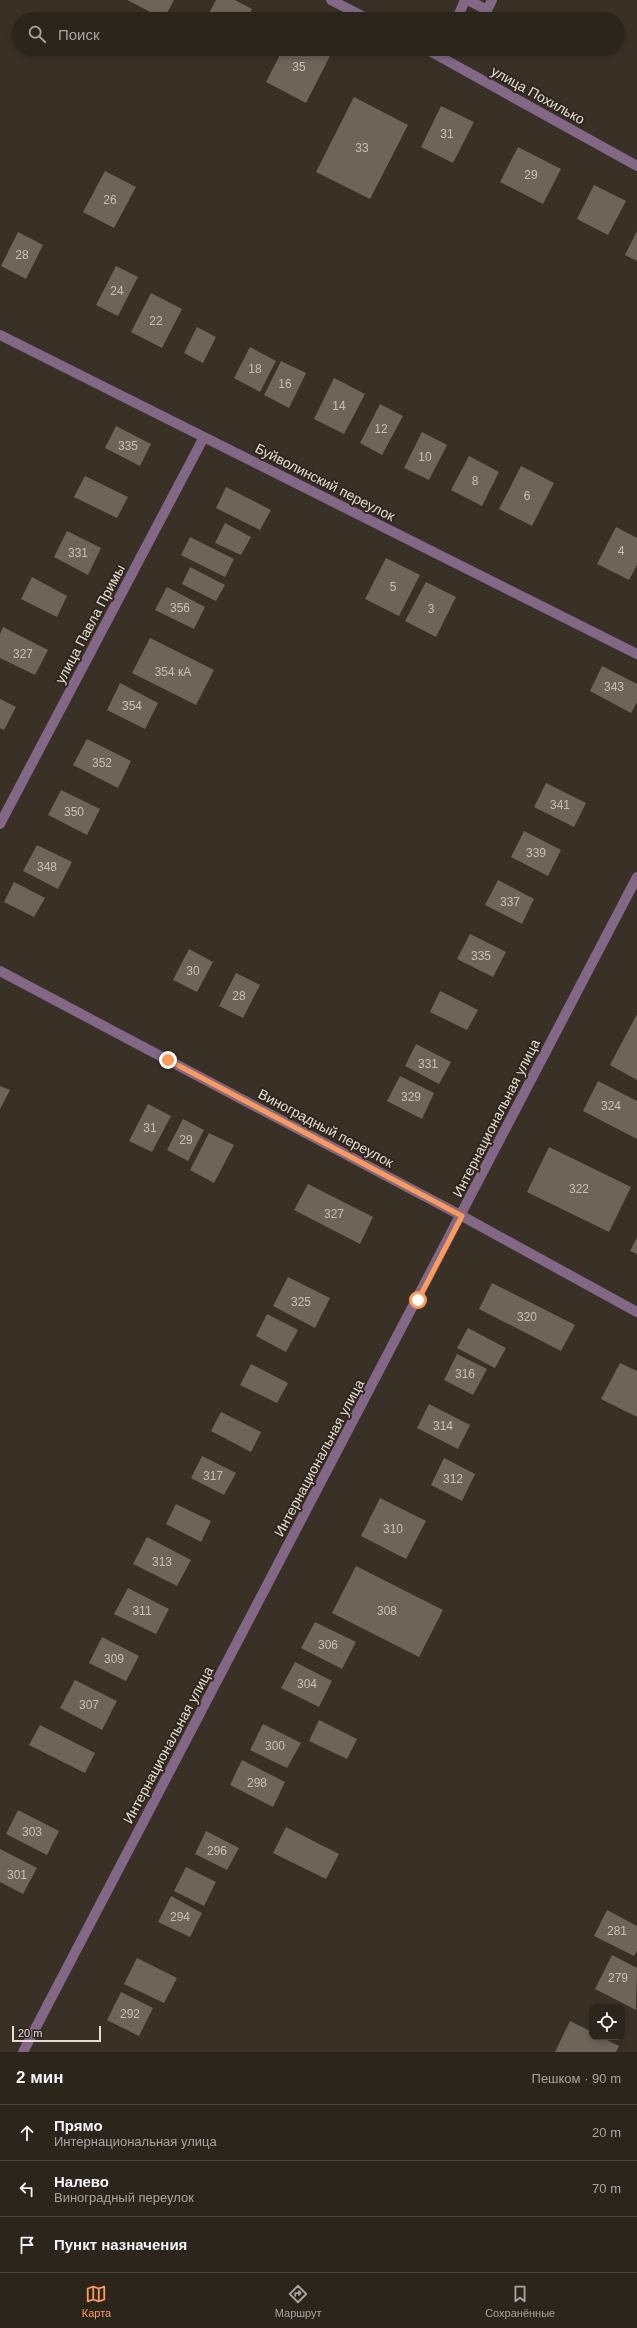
<!DOCTYPE html>
<html lang="ru">
<meta charset="utf-8">
<style>
:root{--surface:#2c251c;--page:#383129;--text:#f1f3f6;--muted:#a6a5a3;--line:#48423b;--accent:#fe9b58}
body{margin:0;font-family:Arial,sans-serif;background:var(--page);color:var(--text)}
.controls{position:absolute;right:12px;bottom:12px;display:grid;overflow:hidden;border-radius:8px;box-shadow:0 2px 6px #0003}
.controls button{width:36px;height:36px;display:grid;place-items:center;padding:0;border:0;border-bottom:1px solid var(--line);background:var(--surface);color:var(--text);font:20px sans-serif}
.scale{position:absolute;left:12px;bottom:10px;width:89px;box-sizing:border-box;padding-left:4px;border:2px solid #e4ded7;border-top:0;font-size:11px;line-height:14px;white-space:nowrap;color:#e4ded7;-webkit-text-stroke:3px #30271c;paint-order:stroke}
.stop{position:absolute;width:12px;height:12px;margin:-9px;border:3px solid #fe9b58;border-radius:50%;background:#fff}
.stop.end{background:#fe9b58;border-color:#fff;box-shadow:0 1px 4px #0008}
.list{margin:0;padding:0;list-style:none}
h2{display:flex;justify-content:space-between;align-items:center;height:52px;margin:0;padding:0 16px;font-size:17px}
h2 small{font-size:13px;font-weight:400;color:var(--muted)}
.list li{display:grid;grid-template-columns:26px 1fr auto;gap:12px;align-items:center;box-sizing:border-box;height:56px;padding:0 16px;border-top:1px solid var(--line)}
.list b{display:block;font-size:15px;white-space:nowrap}
.list p{margin:0;font-size:13px;white-space:nowrap;color:var(--muted)}
.list em{font-size:13px;font-style:normal;color:var(--muted)}
.icon{flex:none;width:22px;height:22px;fill:none;stroke:currentColor;stroke-width:2;stroke-linecap:round;stroke-linejoin:round}
.map{position:relative;flex:none;width:637px;height:2052px;overflow:hidden}
.search{position:absolute;background:var(--surface);box-shadow:0 2px 6px #0003;left:12px;right:12px;top:12px;height:44px;display:flex;align-items:center;gap:10px;box-sizing:border-box;padding:0 14px;border-radius:22px;color:var(--muted);font-size:15px}
.sheet{height:220px;background:var(--surface)}
nav{display:flex;justify-content:space-around;align-items:center;box-sizing:border-box;height:56px;border-top:1px solid var(--line);background:var(--surface);font-size:11px;color:var(--muted)}
nav a{display:grid;justify-items:center;gap:2px}
nav .on{color:var(--accent)}
.map>svg:first-child{display:block}
</style>
<div class="map">
<svg width="637" height="2052" viewBox="0 0 637 2052">
<rect width="100%" height="100%" fill="#3a3126"/>
<path fill="#6e6458" d="M127 0H174L164 19Z
M216 0H235L252 9 247 19H206Z
M283 49H327L332 52 306 103 266 82Z
M354 97 408 125 370 199 316 172Z
M441 106 474 122 453 163 421 147Z
M518 147 561 169 543 204 500 182Z
M105 171 136 187 114 228 83 212Z
M594 185 626 201 608 235 577 219Z
M637 231V261L625 255Z
M18 232 43 245 26 279 1 266Z
M116 266 138 277 118 316 96 305Z
M151 293 182 309 162 348 131 332Z
M197 327 216 337 203 363 184 353Z
M250 347 276 361 260 392 234 378Z
M281 361 306 373 289 408 264 395Z
M334 378 365 394 344 434 314 419Z
M380 404 403 416 382 455 360 443Z
M116 426 151 444 140 466 105 448Z
M422 432 447 445 429 480 404 468Z
M469 456 499 472 482 506 451 490Z
M521 466 554 483 532 526 499 509Z
M85 476 128 497 117 518 74 497Z
M226 487 271 510 260 530 216 508Z
M225 523 251 537 241 555 215 543Z
M616 527 637 538V565L629 580 597 564Z
M67 531 101 548 88 575 54 557Z
M190 537 234 559 225 577 181 555Z
M386 558 420 575 399 616 365 599Z
M190 567 225 585 216 601 182 584Z
M32 577 67 596 57 617 21 599Z
M426 582 456 597 436 637 405 621Z
M167 587 205 607 194 629 155 610Z
M3 627 48 650 35 675 0 658V634Z
M150 638 214 670 196 705 132 673Z
M602 666 637 684V702L631 713 590 691Z
M120 683 158 703 145 729 107 710Z
M0 699 16 707 4 730 0 728Z
M87 739 131 761 118 788 73 765Z
M546 783 586 803 574 827 534 807Z
M61 790 100 809 87 835 48 815Z
M524 831 561 850 548 876 511 857Z
M37 845 72 862 58 889 23 871Z
M498 880 534 899 522 924 485 905Z
M14 882 45 898 34 917 4 902Z
M470 934 506 952 493 977 457 959Z
M189 949 213 962 197 992 173 980Z
M236 973 260 985 243 1018 219 1006Z
M440 991 478 1010 467 1030 430 1012Z
M637 1014V1080L610 1065Z
M416 1044 451 1062 439 1084 405 1066Z
M400 1076 434 1093 422 1119 387 1101Z
M598 1081 637 1101V1139L583 1111Z
M0 1086 10 1090 0 1109Z
M148 1104 171 1116 152 1152 129 1141Z
M183 1119 204 1130 188 1161 167 1150Z
M209 1133 234 1145 214 1183 190 1170Z
M549 1147 631 1187 609 1232 527 1192Z
M308 1184 373 1217 360 1244 294 1210Z
M637 1237V1254L630 1251Z
M288 1277 330 1298 315 1328 273 1306Z
M492 1283 575 1325 561 1351 479 1309Z
M267 1314 298 1330 286 1352 256 1336Z
M468 1328 506 1348 495 1368 457 1348Z
M457 1354 487 1369 473 1395 444 1380Z
M620 1363 637 1371V1417L601 1399Z
M251 1364 288 1383 277 1403 240 1385Z
M429 1404 470 1425 458 1449 417 1428Z
M221 1412 261 1432 251 1452 211 1431Z
M202 1456 236 1473 224 1495 191 1478Z
M444 1458 475 1474 462 1501 431 1485Z
M380 1498 426 1521 406 1559 361 1536Z
M176 1504 211 1521 201 1542 166 1524Z
M147 1537 191 1560 177 1586 133 1564Z
M356 1566 443 1610 419 1657 332 1613Z
M128 1588 169 1609 156 1634 114 1614Z
M315 1622 356 1642 342 1669 301 1648Z
M102 1637 139 1656 126 1681 89 1663Z
M295 1662 332 1681 319 1707 281 1688Z
M75 1680 117 1701 102 1730 60 1708Z
M319 1720 357 1739 347 1759 309 1741Z
M263 1724 301 1743 287 1768 250 1750Z
M40 1725 95 1753 85 1773 29 1745Z
M242 1760 285 1782 273 1807 230 1785Z
M18 1810 59 1831 47 1855 6 1834Z
M286 1827 339 1854 326 1879 273 1853Z
M206 1831 239 1848 227 1870 195 1854Z
M0 1849 37 1868 23 1894 0 1882Z
M186 1867 216 1882 204 1906 174 1891Z
M171 1896 202 1913 190 1937 158 1922Z
M607 1910 637 1926V1951L634 1956 594 1936Z
M612 1955 637 1968 636 2010 595 1989Z
M137 1958 177 1978 164 2003 124 1984Z
M121 1992 153 2008 139 2036 107 2020Z
M570 2021 592 2032V2037H601L619 2046 616 2052H555Z"/>
<g fill="none" stroke-linecap="round" stroke-linejoin="round">
<path stroke="#826886" stroke-width="10" d="M331 0 368 19
M468 0 487 10 492 0
M457 19 465 0
M426 49 637 166
M0 335 637 654
M0 824 204 437
M0 971 462 1216 637 1312
M23 2052 637 877"/>
</g>
<g fill="none" stroke-linecap="round" stroke-linejoin="round">
<path stroke="#fe9b58" stroke-width="5" d="M168 1060 462 1216 418 1300"/>
</g>
<g text-anchor="middle" dominant-baseline="central" stroke-width="4" stroke-linejoin="round" paint-order="stroke">
<g font-size="12" fill="#c6c0b7">
<text x="299" y="67">35</text>
<text x="447" y="134">31</text>
<text x="362" y="148">33</text>
<text x="531" y="175">29</text>
<text x="110" y="200">26</text>
<text x="22" y="255">28</text>
<text x="117" y="291">24</text>
<text x="156" y="321">22</text>
<text x="255" y="369">18</text>
<text x="285" y="384">16</text>
<text x="339" y="406">14</text>
<text x="381" y="429">12</text>
<text x="128" y="446">335</text>
<text x="425" y="457">10</text>
<text x="475" y="481">8</text>
<text x="527" y="496">6</text>
<text x="621" y="551">4</text>
<text x="78" y="553">331</text>
<text x="393" y="587">5</text>
<text x="180" y="608">356</text>
<text x="431" y="609">3</text>
<text x="23" y="654">327</text>
<text x="173" y="672">354 кА</text>
<text x="614" y="687">343</text>
<text x="132" y="706">354</text>
<text x="102" y="763">352</text>
<text x="560" y="805">341</text>
<text x="74" y="812">350</text>
<text x="536" y="853">339</text>
<text x="47" y="867">348</text>
<text x="510" y="902">337</text>
<text x="481" y="956">335</text>
<text x="193" y="971">30</text>
<text x="239" y="996">28</text>
<text x="428" y="1064">331</text>
<text x="411" y="1097">329</text>
<text x="611" y="1106">324</text>
<text x="150" y="1128">31</text>
<text x="186" y="1140">29</text>
<text x="579" y="1189">322</text>
<text x="334" y="1214">327</text>
<text x="301" y="1302">325</text>
<text x="527" y="1317">320</text>
<text x="465" y="1374">316</text>
<text x="443" y="1426">314</text>
<text x="213" y="1476">317</text>
<text x="453" y="1479">312</text>
<text x="393" y="1529">310</text>
<text x="162" y="1562">313</text>
<text x="142" y="1611">311</text>
<text x="387" y="1611">308</text>
<text x="328" y="1645">306</text>
<text x="114" y="1659">309</text>
<text x="307" y="1684">304</text>
<text x="89" y="1705">307</text>
<text x="275" y="1746">300</text>
<text x="257" y="1783">298</text>
<text x="32" y="1832">303</text>
<text x="217" y="1851">296</text>
<text x="17" y="1875">301</text>
<text x="180" y="1917">294</text>
<text x="617" y="1931">281</text>
<text x="618" y="1978">279</text>
<text x="130" y="2014">292</text>
</g>
<g font-size="14" fill="#e4ded7" stroke="#30271c">
<text transform="translate(538 95) rotate(29)">улица Похилько</text>
<text transform="translate(325 482) rotate(27)">Буйволинский переулок</text>
<text transform="translate(90 624) rotate(-62)">улица Павла Примы</text>
<text transform="translate(496 1118) rotate(-63)">Интернациональная улица</text>
<text transform="translate(326 1128) rotate(28)">Виноградный переулок</text>
<text transform="translate(319 1458) rotate(-62)">Интернациональная улица</text>
<text transform="translate(168 1745) rotate(-62)">Интернациональная улица</text>
</g>
</g>
</svg>
<div class="controls">
<button><svg class="icon" aria-label="locate" viewBox="0 0 24 24"><circle cx="12" cy="12" r="6"/><path d="M12 2v4M12 18v4M2 12h4M18 12h4"/></svg></button>
</div>
<div class="scale">20 m</div>
<div class="stop" style="left:418px;top:1300px"></div>
<div class="stop end" style="left:168px;top:1060px"></div>
<div class="search"><svg class="icon" aria-label="search" viewBox="0 0 24 24"><circle cx="10" cy="10" r="6"/><path d="M15 15l6 6"/></svg>Поиск</div>
</div>
<section class="sheet">
<h2>2 мин<small>Пешком · 90 m</small></h2>
<ul class="list">
<li><svg class="icon" aria-label="ahead" viewBox="0 0 24 24"><path d="M12 20V5M6 11l6-6 6 6"/></svg><div><b>Прямо</b><p>Интернациональная улица</p></div><em>20 m</em></li>
<li><svg class="icon" aria-label="left" viewBox="0 0 24 24"><path d="M17 20v-9H6M10 6l-5 5 5 5"/></svg><div><b>Налево</b><p>Виноградный переулок</p></div><em>70 m</em></li>
<li><svg class="icon" aria-label="arrive" viewBox="0 0 24 24"><path d="M6 21V4h12l-3 4 3 4H6"/></svg><div><b>Пункт назначения</b></div></li>
</ul>
</section>
<nav>
<a class="on"><svg class="icon" aria-label="map" viewBox="0 0 24 24"><path d="M3 6l6-2 6 2 6-2v14l-6 2-6-2-6 2zM9 4v14M15 6v14"/></svg>Карта</a>
<a><svg class="icon" aria-label="directions" viewBox="0 0 24 24"><path d="M12 3l9 9-9 9-9-9zM9 14v-3h6M13 9l2 2-2 2"/></svg>Маршрут</a>
<a><svg class="icon" aria-label="saved" viewBox="0 0 24 24"><path d="M7 4h10v16l-5-4-5 4z"/></svg>Сохранённые</a>
</nav>
